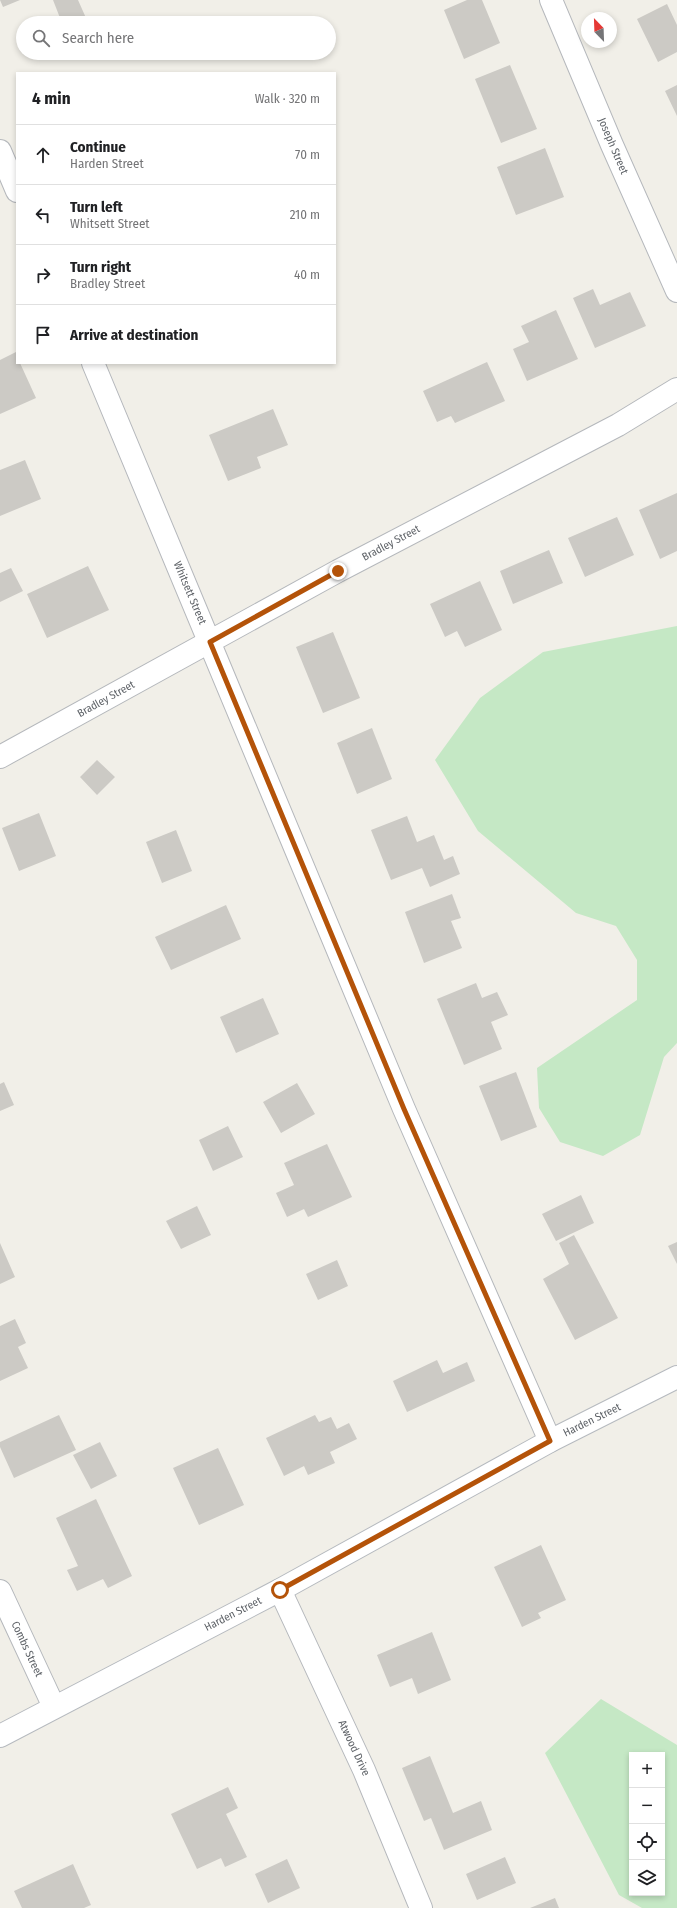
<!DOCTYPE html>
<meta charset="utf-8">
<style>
:root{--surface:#fff;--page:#f6f6f6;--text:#202124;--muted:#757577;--line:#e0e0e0}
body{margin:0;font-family:"Fira Sans Condensed",sans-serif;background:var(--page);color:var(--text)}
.controls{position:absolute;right:12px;bottom:12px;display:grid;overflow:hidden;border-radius:0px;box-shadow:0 2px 6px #0003}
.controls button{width:36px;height:36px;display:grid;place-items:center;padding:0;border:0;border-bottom:1px solid var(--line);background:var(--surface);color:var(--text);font:20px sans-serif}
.compass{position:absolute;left:581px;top:12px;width:36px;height:36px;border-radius:50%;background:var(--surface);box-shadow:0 2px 6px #0003;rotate:337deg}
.stop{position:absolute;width:12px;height:12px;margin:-9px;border:3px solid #b45309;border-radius:50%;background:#fff}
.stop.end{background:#b45309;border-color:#fff;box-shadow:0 1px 4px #0008}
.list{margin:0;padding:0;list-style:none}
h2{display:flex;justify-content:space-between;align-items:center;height:52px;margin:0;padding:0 16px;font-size:17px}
h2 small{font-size:13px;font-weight:400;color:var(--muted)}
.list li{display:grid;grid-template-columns:26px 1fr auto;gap:12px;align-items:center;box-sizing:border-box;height:60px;padding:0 16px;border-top:1px solid var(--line)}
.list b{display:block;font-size:15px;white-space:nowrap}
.list p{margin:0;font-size:13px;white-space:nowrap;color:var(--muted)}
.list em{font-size:13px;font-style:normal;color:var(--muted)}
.icon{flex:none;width:22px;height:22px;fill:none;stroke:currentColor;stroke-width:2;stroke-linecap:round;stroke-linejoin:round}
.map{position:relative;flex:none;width:677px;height:1908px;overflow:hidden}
.search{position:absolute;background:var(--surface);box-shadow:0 2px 6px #0003;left:16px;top:16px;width:320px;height:44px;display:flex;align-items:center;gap:10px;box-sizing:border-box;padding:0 14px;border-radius:22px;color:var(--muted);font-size:15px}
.panel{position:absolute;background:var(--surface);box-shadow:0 2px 6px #0003;left:16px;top:72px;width:320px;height:292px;border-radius:0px}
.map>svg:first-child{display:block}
</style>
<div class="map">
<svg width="677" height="1908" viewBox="0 0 677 1908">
<rect width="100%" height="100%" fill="#f1efe8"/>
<path fill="#c5e8c5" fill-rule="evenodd" d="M677 626V1043L664 1057 640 1135 603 1156 560 1142 539 1108 537 1068 637 1000V960L616 926 576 913 478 831 435 760 480 698 543 652Z
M601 1699 677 1745V1908H642L619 1895 545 1753ZM632 1755H662V1893H632Z"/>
<path fill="#cccac5" d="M0 0H20L3 7Z
M53 0H78L86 18 72 23H62Z
M467 0H482L500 43 464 59 444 10Z
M667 4 677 25V52L658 62 637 19Z
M510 65 537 129 501 143 475 79Z
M677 85V116L665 91Z
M545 148 564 197 516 215 497 167Z
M593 289 600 305 630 292 646 326 595 348 573 298Z
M556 310 578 359 527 381 513 349 529 342 521 326Z
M16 352 17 363H20L36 398 0 414V360Z
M487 362 505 401 455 423 451 416 437 422 423 391Z
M273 409 288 445 257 457 261 468 228 481 209 435Z
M25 460 41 499 0 516V470Z
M677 493V551L660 559 639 510Z
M617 517 634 555 585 577 568 538Z
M549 550 563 583 513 604 500 571Z
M88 566 109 610 47 638 27 594Z
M11 568 23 591 0 602V573Z
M480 581 502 630 465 647 457 631 445 637 430 604Z
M333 632 360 698 323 713 296 647Z
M372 728 392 779 357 794 337 743Z
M97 760 115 777 97 795 80 777Z
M39 813 56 856 19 871 2 828Z
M407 816 417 842 434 835 444 860 453 856 460 874 430 887 422 868 391 880 371 830Z
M176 830 192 871 162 883 146 842Z
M452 894 461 918 451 921 462 948 424 963 405 912Z
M226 905 241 939 171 970 155 937Z
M476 983 482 998 497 992 508 1015 491 1022 502 1049 464 1065 437 999Z
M263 998 279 1034 236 1053 220 1017Z
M516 1072 537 1127 501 1141 479 1086Z
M4 1082 14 1105 0 1111V1084Z
M297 1083 315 1114 281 1133 263 1102Z
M228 1126 243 1157 213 1171 199 1140Z
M327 1144 352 1197 308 1217 304 1209 287 1217 276 1193 294 1185 284 1163Z
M581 1195 594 1223 556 1241 542 1214Z
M197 1206 211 1235 181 1249 166 1221Z
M574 1235 618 1318 575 1340 543 1279 569 1264 559 1243Z
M677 1242V1264L668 1246Z
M0 1243 15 1277 0 1284Z
M337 1260 348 1286 318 1300 306 1274Z
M15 1319 26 1343 18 1347 28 1368 0 1381V1326Z
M437 1360 443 1373 467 1362 475 1381 407 1412 393 1381Z
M59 1415 76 1450 14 1478 0 1447V1442Z
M315 1415 319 1422 331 1417 337 1429 349 1423 357 1439 330 1452 335 1463 308 1475 304 1466 284 1476 266 1438Z
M100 1442 117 1476 91 1489 73 1455Z
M218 1448 244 1505 199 1525 173 1468Z
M96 1499 132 1576 108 1588 103 1579 77 1591 67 1570 78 1566 56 1518Z
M541 1545 566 1600 538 1613 541 1618 522 1627 494 1567Z
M432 1632 451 1680 418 1694 412 1678 390 1687 377 1655Z
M430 1756 453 1813 481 1801 492 1830 444 1850 431 1818 424 1821 402 1768Z
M228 1787 238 1808 226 1814 247 1857 225 1867 221 1858 197 1869 171 1814Z
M505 1857 516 1883 477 1900 466 1874Z
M287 1859 300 1888 268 1903 255 1874Z
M73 1864 91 1905 84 1908H22L14 1891Z
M555 1898 559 1908H530Z"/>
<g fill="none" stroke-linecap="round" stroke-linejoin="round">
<defs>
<path id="minor" d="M551 0 612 145 677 291
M0 151 17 191
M93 363 404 1109 550 1441
M0 757 338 571 618 425 677 389
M280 1590 364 1770 421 1908
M0 1591 54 1707"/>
<path id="secondary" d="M0 1736 280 1590 550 1441 677 1377"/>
</defs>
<use href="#minor" stroke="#b5b8bc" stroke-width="24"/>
<use href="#secondary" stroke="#b6babf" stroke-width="24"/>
<use href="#minor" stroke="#fff" stroke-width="22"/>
<use href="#secondary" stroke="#fff" stroke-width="22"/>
</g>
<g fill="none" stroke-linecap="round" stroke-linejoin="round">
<path stroke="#b45309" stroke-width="5" d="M280 1590 550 1441 404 1109 210 642 338 571"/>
</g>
<g text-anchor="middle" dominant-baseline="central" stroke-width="3" stroke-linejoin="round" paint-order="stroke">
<g font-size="11" fill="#5f6368" stroke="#fff">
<text transform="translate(613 146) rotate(67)">Joseph Street</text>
<text transform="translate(391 543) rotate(-28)">Bradley Street</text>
<text transform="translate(190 593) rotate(67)">Whitsett Street</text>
<text transform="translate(106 699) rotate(-29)">Bradley Street</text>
<text transform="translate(592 1420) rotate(-26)">Harden Street</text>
<text transform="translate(233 1614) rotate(-27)">Harden Street</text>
<text transform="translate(27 1649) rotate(65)">Combs Street</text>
<text transform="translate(354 1748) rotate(65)">Atwood Drive</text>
</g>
</g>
</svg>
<div class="controls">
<button>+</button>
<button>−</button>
<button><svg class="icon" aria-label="locate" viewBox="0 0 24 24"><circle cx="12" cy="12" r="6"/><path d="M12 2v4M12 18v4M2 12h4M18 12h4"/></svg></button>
<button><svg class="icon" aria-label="layers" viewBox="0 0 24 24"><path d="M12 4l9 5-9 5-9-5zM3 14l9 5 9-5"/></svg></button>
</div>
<svg class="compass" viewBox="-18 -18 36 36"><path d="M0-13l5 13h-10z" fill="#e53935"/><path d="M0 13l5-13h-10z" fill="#757577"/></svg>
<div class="stop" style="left:280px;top:1590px"></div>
<div class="stop end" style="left:338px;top:571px"></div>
<div class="search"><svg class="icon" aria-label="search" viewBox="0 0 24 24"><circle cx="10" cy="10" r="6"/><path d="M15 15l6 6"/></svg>Search here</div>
<section class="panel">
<h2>4 min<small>Walk · 320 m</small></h2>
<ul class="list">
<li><svg class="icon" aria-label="ahead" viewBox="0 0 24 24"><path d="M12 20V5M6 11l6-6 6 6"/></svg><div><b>Continue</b><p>Harden Street</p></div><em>70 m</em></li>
<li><svg class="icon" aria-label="left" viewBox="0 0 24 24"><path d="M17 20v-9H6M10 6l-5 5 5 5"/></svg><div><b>Turn left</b><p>Whitsett Street</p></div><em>210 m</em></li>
<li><svg class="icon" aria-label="right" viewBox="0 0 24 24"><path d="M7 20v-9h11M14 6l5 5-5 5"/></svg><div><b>Turn right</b><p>Bradley Street</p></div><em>40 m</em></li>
<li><svg class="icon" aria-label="arrive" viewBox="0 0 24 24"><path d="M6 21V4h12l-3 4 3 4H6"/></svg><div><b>Arrive at destination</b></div></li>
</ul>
</section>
</div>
